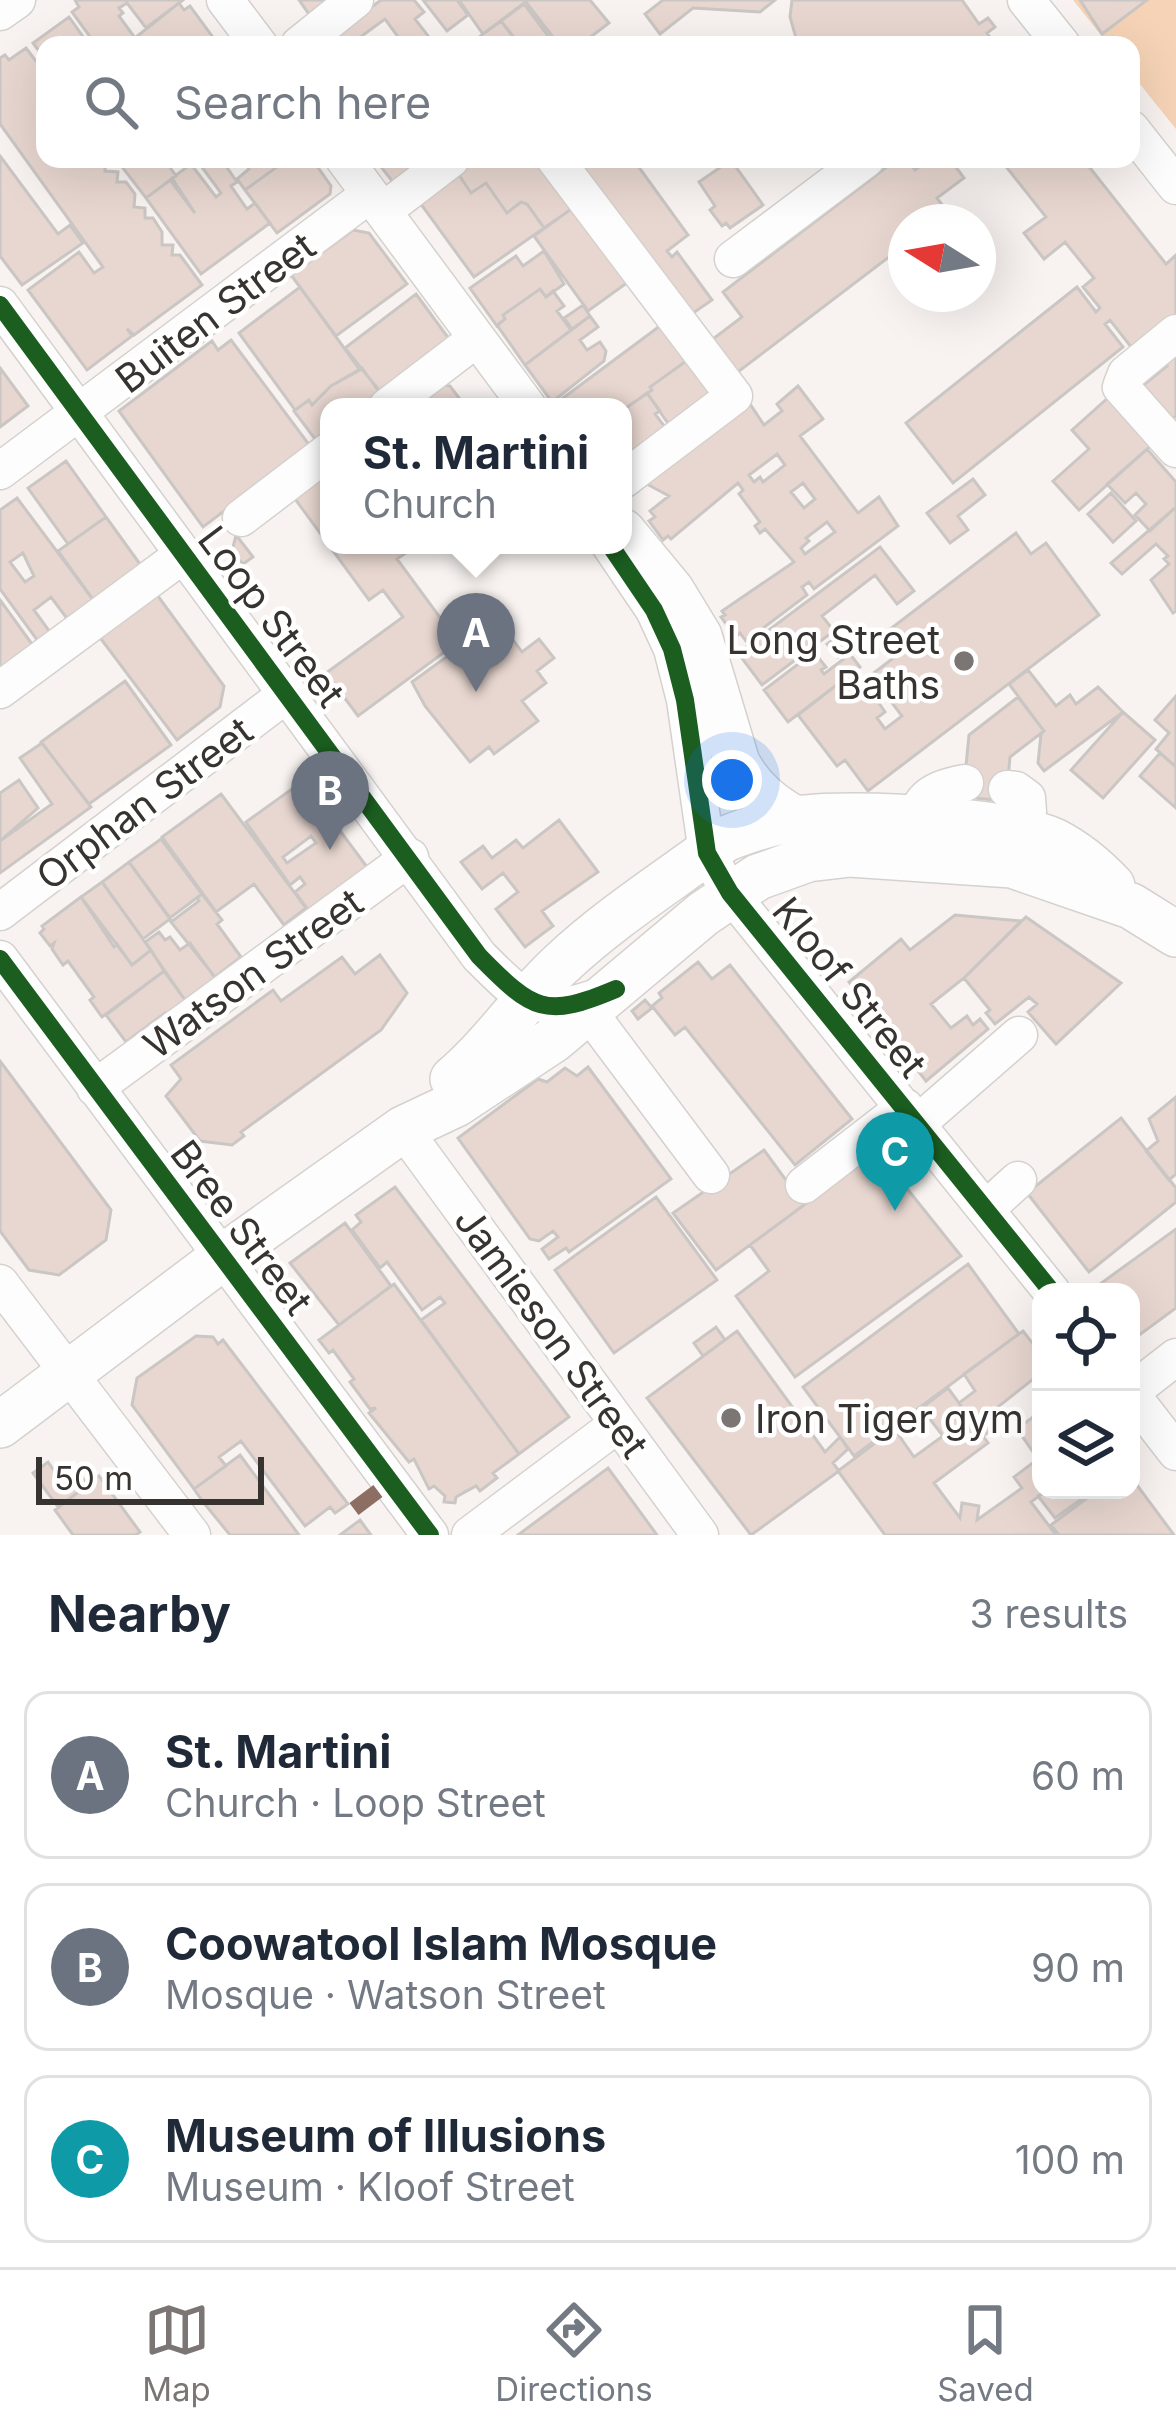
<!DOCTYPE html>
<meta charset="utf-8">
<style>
:root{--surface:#fff;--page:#f2f2f3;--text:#1f2937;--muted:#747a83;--line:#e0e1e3;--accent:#7b7674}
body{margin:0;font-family:Inter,sans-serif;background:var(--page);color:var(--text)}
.controls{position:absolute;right:36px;bottom:36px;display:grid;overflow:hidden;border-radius:24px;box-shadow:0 12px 48px #0002}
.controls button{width:108px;height:108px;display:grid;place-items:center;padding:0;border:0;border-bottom:3px solid var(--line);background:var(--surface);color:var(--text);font:60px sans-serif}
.compass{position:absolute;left:888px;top:204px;width:108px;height:108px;border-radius:50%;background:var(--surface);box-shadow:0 12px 48px #0002;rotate:281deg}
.scale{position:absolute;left:36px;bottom:30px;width:228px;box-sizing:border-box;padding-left:12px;border:6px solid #373331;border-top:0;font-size:33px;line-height:42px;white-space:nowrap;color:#373331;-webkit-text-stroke:9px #fff;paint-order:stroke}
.you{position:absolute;left:732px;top:780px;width:42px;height:42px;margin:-30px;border:9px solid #fff;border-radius:50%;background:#1a73e8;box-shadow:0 0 0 18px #1a73e833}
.badge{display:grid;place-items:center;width:78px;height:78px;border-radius:50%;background:var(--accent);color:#fff;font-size:39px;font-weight:700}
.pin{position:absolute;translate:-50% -99px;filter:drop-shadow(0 3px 6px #0008)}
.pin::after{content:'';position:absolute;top:63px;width:42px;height:36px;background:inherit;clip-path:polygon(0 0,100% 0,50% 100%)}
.popup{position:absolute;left:320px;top:398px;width:312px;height:156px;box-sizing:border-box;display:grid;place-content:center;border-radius:24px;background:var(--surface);filter:drop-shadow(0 3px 9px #0005);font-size:39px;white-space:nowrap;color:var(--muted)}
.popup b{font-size:45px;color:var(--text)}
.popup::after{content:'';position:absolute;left:50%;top:100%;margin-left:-24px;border:24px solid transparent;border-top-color:var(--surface)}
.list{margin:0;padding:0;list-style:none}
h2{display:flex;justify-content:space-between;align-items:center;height:156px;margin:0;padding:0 48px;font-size:51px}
h2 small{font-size:39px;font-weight:400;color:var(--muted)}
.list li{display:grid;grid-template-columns:78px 1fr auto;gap:36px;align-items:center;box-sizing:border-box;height:168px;margin:0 24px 24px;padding:0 24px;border:3px solid var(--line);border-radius:24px}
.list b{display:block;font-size:45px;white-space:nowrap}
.list p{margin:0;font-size:39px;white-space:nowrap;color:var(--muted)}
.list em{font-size:39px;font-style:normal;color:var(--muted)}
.icon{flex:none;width:66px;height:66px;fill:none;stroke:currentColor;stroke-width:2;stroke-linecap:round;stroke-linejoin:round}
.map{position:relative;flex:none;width:1176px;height:1535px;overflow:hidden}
.search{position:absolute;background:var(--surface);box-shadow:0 12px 48px #0002;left:36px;right:36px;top:36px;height:132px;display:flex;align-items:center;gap:30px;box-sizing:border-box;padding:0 42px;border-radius:24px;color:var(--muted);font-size:45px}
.sheet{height:732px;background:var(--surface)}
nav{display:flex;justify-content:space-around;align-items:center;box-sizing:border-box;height:168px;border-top:3px solid var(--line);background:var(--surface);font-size:33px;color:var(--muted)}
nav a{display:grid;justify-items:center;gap:6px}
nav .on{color:var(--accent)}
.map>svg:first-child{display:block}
</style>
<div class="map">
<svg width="1176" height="1535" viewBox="0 0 1176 1535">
<rect width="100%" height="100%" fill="#f8f3f0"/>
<path fill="#f6d3b6" d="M1073 0H1176V129L1131 73V45H1109Z"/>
<path fill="#e8d7d0" stroke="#cac6c4" stroke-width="3" fill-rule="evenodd" d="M183 0 146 28 127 3 119 8 123 13 119 16 135 38 126 45H96L72 12 79 7 75 0Z
M299 0H327L309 14Z
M381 0H414L424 12 415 19 435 45H404L385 19 359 38 364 45H322Z
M423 0H457L468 15 447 31Z
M459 0H528L483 34Z
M528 0H590L609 23 580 45H559L526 2Z
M663 0H775L760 12 693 8 660 34 645 14Z
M792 0H962L979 24 988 18 995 27 987 33 992 40 986 45H798L790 17Z
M1080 0H1147L1102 34Z
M179 3 184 10 190 6 215 40 210 45H126Z
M524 4 555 45 517 42 501 21Z
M69 17 89 45H45V59L33 43Z
M501 21 520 45H470L483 34Z
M26 48 45 73V159H106L105 171 118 172 117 182H126L135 194 134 207 145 208V218H153L162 232V245H173L172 255H180L202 285 134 335 127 329 132 336 87 370 28 290 79 252 94 273 103 267 0 124V58L5 55 9 60Z
M0 156 58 234 70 225 83 243 22 285 0 256Z
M116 159H164L176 176 146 198Z
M196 159H221L237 182 231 186 247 209 255 203 270 223 201 274 146 198 170 180 195 213 172 178 191 164 216 197 221 193Z
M242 159H288L245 190 237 179 249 169Z
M288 159H312L331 186 330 194 277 233 245 190Z
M375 159H439L399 190Z
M468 159H542L576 206 544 228 527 204 521 202 507 213 486 183 471 193 457 172 471 163Z
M569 159H633L688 235 667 251 672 257 677 252 712 300 686 318Z
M897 159H907L915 170 929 159H950L964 178 937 198 948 213 936 222H906V244L730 378 705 345 742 317 723 292Z
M1009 159H1083L1166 264 1176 255V319L1135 352 1110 320 1105 324 1123 347 953 483 906 423 1077 287 1096 312 1100 308 1083 287 1094 278 1065 242 1044 259 1024 233 1046 217 1004 164Z
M731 160 763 205 730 228 726 223 722 226 710 210 715 206 699 182Z
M457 172 471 193 486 183 507 213 521 202 527 204 544 228 474 277 418 200Z
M578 204 631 280 588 311 534 236Z
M353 230 369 233 407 284 336 336 291 275Z
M544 251 564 284 546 297 540 289 503 315 505 319 497 326 470 288 516 256 523 266Z
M300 287 360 370 331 386 312 405 309 400 295 410 239 333Z
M540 289 546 297 553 291 564 306 557 311 571 330 525 365 497 325 505 319 503 315Z
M416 294 452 343 382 394 345 348Z
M583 305 590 316 572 329 564 318Z
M590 316 598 327 580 340 587 350 600 342 606 351 604 361 552 402 525 365Z
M664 323 689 359 650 387 652 390 623 410 558 407 555 404Z
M231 340 310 446 203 527 119 411 212 341 218 350Z
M1176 346V416L1171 420 1141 387 1167 366 1161 358Z
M689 359 719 400 674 432 647 393 652 390 650 387Z
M0 368 28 406 0 427Z
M362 368 382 396 367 407H329V435L318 443 294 411 309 400 312 405 331 386Z
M440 384 450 386 466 407H406Z
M798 386 823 419 800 436 858 513 879 497 898 526 814 589 809 582 802 587 807 595 746 641 740 633 736 637 721 617 725 615 722 611 794 562 765 529 760 533 755 526 760 522 739 494 743 490 738 483 671 539 668 536 663 540 649 521 655 517 650 511 669 496 645 483 748 401 764 425 782 411 777 404ZM777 454 785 465 763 482 760 477 754 482 749 475ZM803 483 815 499 804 508 791 492ZM827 522 835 532 805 554 801 548 809 541 806 538Z
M647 393 660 411 655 414 671 435 623 469V410Z
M1110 396 1153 444 1079 510 1053 481 1089 449 1072 430Z
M1147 449 1176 482V507L1150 531 1135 515 1146 504 1136 493 1125 503 1107 484Z
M66 461 106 517 68 544 28 488Z
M329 463V545H417L397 559 458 642 358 716 326 673 403 617 383 590 369 600 290 492Z
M973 479 985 495 958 516 968 530 950 543 927 513Z
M1111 493 1136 521 1113 542 1088 514Z
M17 498 97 605 71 624 51 597 34 610 52 635 40 644 0 589V510ZM23 553 34 576 25 582 10 562Z
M1176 507V611L1173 613 1151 580 1169 564 1164 559 1168 556 1156 544 1122 574 1111 563Z
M106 517 145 571 97 605 58 551Z
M1016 533 1031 554 1046 543 1099 615 868 791 845 760 837 766 798 715 856 670 885 712 877 718 885 729 902 716 871 675 900 653 885 633Z
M236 535 253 557 243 564 232 551Z
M880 547 914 591 897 604 875 575 822 616 834 631 762 685 738 653Z
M152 588 224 686 220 707 177 740 95 631Z
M0 600 37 651 0 678Z
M474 637 489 658 513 640 522 652 539 639 554 658 537 671 546 683 522 701 538 721 494 754 489 747 470 762 425 706 412 682Z
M837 637 847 650 838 657 827 644Z
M814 652 826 667 821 670 824 674 850 654 860 667 788 722 764 690Z
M1028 670 1056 706 1070 695 1076 704 1098 687 1123 712 1044 771 1038 763 1041 734 1044 731 1009 684Z
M125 681 171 745 89 804 41 742Z
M1176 696V767L1156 749 1169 733 1155 720Z
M1018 697 1044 731 1010 757 1006 801 963 797 969 735Z
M1123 712 1155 740 1103 798 1071 770Z
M42 743 91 807 0 873V841L52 804 20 758Z
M1160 753 1176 767V808L1140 776Z
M19 780 38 808 0 841V793Z
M303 781 367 867 308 910 295 892 305 884 300 877 290 885 246 822ZM311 836 316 843 287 863 283 857Z
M221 794 306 908 284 925 254 884 216 912 162 837Z
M313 794 323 807 312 816 302 803Z
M559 820 598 872 542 911 553 926 525 947 496 909 518 892 503 873 482 889 461 862 483 846 492 858 516 840 523 848Z
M161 839 202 894 170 918 129 862Z
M129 862 170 919 143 939 102 882Z
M102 882 151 950 132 965 81 897Z
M202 894 222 920 217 924 241 957 215 977 171 922 199 901 197 898Z
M81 897 114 947 117 944 132 965 151 950 164 971 102 1017 90 1000 94 997 68 961 63 965 52 949 54 943 50 946 40 933 44 929 42 926Z
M955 915 1021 921 964 978 931 1004 951 1028 967 1016 973 1025 980 1019 988 1029 926 1081 849 982 901 939 910 950Z
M1026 917 1121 983 1056 1044 1028 1012 1037 1004 1029 997 995 1024 986 1013 990 1010 964 978Z
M159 932 165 940 170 937 180 950 190 943 215 978 185 1000 145 942Z
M380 955 407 993 381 1030 241 1132 244 1136 232 1145 200 1141 166 1096 181 1079 171 1065 273 990 281 1001 342 957 355 974Z
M698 962 712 979 730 965 852 1119 795 1165 685 1027 675 1035 652 1006 662 998 659 993Z
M164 971 185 1000 169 1018 165 1013 126 1042 106 1015Z
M645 1000 652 1008 638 1019 632 1011Z
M0 1061 111 1210 106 1240 59 1275 29 1270 0 1231Z
M588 1067 671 1179 569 1252 566 1248 549 1259 542 1249 558 1237 553 1231 539 1241 530 1239 458 1138 538 1079 547 1082 565 1068 577 1076Z
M1176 1097V1174L1169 1180 1146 1151 1158 1141 1149 1119Z
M1121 1118 1176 1188V1202L1089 1272 1027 1193Z
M764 1150 804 1205 716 1270 673 1213Z
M877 1151 961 1256 795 1377 736 1296 769 1271 750 1245Z
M395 1187 569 1417 519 1454 421 1320 445 1303 440 1297 422 1310 387 1262 380 1268 352 1230 361 1222 356 1215Z
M656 1197 717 1280 614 1353 555 1270Z
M345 1223 391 1286 339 1325 290 1263Z
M1176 1229V1308L1138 1336 1131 1326V1292H1106L1100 1284Z
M968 1264 1019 1334 854 1456 803 1387Z
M394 1284 519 1454 493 1473 497 1478 480 1491 476 1486 456 1497 455 1503 444 1502 445 1496 434 1486 429 1489 414 1459 409 1462 369 1413 376 1408 370 1409 350 1382 354 1379 333 1350 329 1353 319 1340Z
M716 1327 725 1340 703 1356 694 1343Z
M737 1331 825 1452 840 1437 848 1449 833 1463 839 1471 751 1535 647 1398Z
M1023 1331 1033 1344 1041 1338V1373L975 1425 959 1403 975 1391 964 1374Z
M196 1336 213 1337 218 1344 223 1340 348 1504 335 1513 330 1507 305 1526 241 1441 219 1457 226 1466 194 1489 132 1405 137 1378Z
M948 1388 975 1425 990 1414 998 1425 983 1436 988 1443 934 1483 960 1518 962 1503 979 1506 977 1520 1022 1488 1014 1477 1038 1459 1017 1429 1041 1411V1490H1047L1031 1502 1056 1535H885L838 1471ZM926 1414 943 1436 914 1457 898 1434Z
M240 1455 299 1535H230L204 1503 194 1489Z
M48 1462 60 1479 75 1468 88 1485 58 1507 33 1473Z
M608 1468 657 1535H518Z
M99 1476 140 1532 136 1535H73L55 1510Z
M1131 1477 1174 1535H1059L1051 1525 1098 1490H1131Z
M1047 1490H1094L1055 1518 1038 1496Z
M360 1520 371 1535H340Z"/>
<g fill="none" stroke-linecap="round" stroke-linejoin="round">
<defs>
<path id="minor" d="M225 0 259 45
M1026 0 1062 45
M0 12 17 0
M299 45 355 0
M1131 129 1176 186
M344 159 528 407
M555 159 734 396 623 480
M383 211 451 159
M733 259 866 159
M0 305 479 956C522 999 541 1020 602 995
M1176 333 1126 374 1121 387 1176 449
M387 407 476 339
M0 471 370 194
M241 518 329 451
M610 545 654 610 672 649 685 700 707 853 730 893 1052 1292
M0 690 184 554
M1007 789 1016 790 1027 798 1028 812 1015 855
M913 838C915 800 929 789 965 783
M0 912 288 693
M0 959 430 1535
M588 1011 711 1175
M95 1088 410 857
M918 1123 1019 1035
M403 1129 700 1535
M804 1185 905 1107
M987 1208 1018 1180
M0 1283 192 1535
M1131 1392 1176 1357
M1131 1394 1176 1452
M470 1535 618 1424"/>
<path id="major" d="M623 532 671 590 699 636 737 763C751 789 770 805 795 819
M453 1079C495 1043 521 1001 561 964 611 917 670 880 725 839 751 829 777 820 805 818 856 812 1010 820 1054 841 1076 852 1095 868 1112 886
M0 1425 223 1257 403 1129 456 1104 553 1040 703 914 758 877 808 859 850 854 1012 865 1131 906 1176 934"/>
</defs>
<use href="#minor" stroke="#d4d1ce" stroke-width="39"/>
<use href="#major" stroke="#d4d1ce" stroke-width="48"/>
<use href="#minor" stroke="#fefdfd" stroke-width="36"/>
<use href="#major" stroke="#fefdfd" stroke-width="45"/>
<path stroke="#8d6e63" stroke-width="15" stroke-dasharray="30 15" stroke-linecap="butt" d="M354 1509 391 1481"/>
<defs>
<path id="cycleway" d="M0 305 479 956C533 1011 545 1019 616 989
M610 545 654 610 672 649 685 700 707 853 730 893 1052 1292
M0 959 430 1535"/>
</defs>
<use href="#cycleway" stroke="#fff" stroke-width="26"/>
<use href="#cycleway" stroke="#1b5e20" stroke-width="18"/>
</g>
<g fill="#7b7674" stroke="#fff" stroke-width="4.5">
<circle cx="964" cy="661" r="12"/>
<circle cx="731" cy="1418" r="12"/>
</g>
<g text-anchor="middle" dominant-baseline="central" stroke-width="9" stroke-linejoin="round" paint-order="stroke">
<g font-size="39" fill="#373331" stroke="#fff">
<text transform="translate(215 312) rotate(-37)">Buiten Street</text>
<text transform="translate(272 616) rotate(53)">Loop Street</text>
<text transform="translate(144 803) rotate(-37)">Orphan Street</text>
<text transform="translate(253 973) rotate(-36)">Watson Street</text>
<text transform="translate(850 987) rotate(51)">Kloof Street</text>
<text transform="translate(242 1227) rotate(53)">Bree Street</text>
<text transform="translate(552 1332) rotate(54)">Jamieson Street</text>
</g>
<g font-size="39" fill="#373331" stroke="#fff" text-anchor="end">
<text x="940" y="639">Long Street<tspan x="940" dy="45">Baths</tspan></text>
<text x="755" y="1418" text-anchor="start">Iron Tiger gym</text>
</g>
</g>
</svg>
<div class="controls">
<button><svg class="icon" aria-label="locate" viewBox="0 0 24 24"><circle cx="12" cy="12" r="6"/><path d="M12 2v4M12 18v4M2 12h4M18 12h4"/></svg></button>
<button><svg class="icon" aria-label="layers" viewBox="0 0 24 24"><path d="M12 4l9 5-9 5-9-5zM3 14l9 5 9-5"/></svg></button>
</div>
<svg class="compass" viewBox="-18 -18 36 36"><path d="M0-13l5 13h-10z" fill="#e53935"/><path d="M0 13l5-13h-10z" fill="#747a83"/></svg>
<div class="scale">50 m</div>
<div class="you"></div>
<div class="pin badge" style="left:476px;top:692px;background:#6b7280">A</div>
<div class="popup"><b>St. Martini</b>Church</div>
<div class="pin badge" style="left:330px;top:850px;background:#6b7280">B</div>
<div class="pin badge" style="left:895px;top:1211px;background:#0f9aa8">C</div>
<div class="search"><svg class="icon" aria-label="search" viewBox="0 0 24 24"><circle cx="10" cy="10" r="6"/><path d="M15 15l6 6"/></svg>Search here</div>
</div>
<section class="sheet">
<h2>Nearby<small>3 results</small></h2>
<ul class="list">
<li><span class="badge" style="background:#6b7280">A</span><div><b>St. Martini</b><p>Church · Loop Street</p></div><em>60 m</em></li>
<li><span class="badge" style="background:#6b7280">B</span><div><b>Coowatool Islam Mosque</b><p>Mosque · Watson Street</p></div><em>90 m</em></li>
<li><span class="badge" style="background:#0f9aa8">C</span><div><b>Museum of Illusions</b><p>Museum · Kloof Street</p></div><em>100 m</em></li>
</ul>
</section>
<nav>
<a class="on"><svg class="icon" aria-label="map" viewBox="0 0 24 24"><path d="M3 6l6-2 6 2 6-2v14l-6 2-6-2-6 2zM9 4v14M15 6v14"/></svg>Map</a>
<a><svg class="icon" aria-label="directions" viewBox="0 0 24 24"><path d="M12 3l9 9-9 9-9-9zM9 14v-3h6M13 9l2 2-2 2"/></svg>Directions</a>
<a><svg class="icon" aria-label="saved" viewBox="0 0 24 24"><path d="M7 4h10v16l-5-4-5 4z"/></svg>Saved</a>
</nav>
